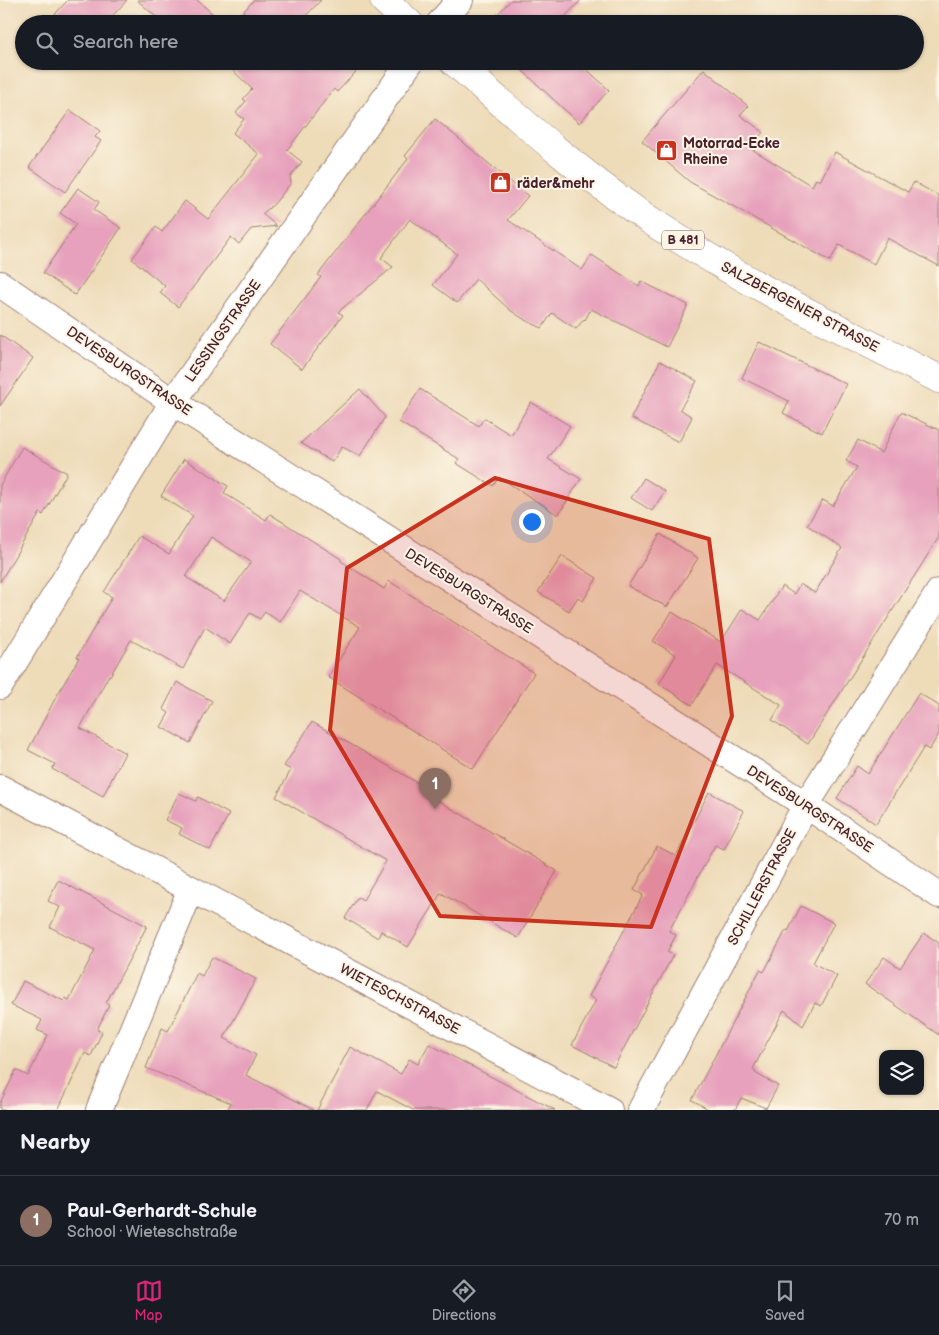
<!DOCTYPE html>
<meta charset="utf-8">
<style>
:root{--surface:#171b24;--page:#242831;--text:#f1f3f6;--muted:#9ea1a6;--line:#363941;--accent:#db2777}
body{margin:0;font-family:"Balsamiq Sans",sans-serif;background:var(--page);color:var(--text)}
.controls{position:absolute;right:15px;bottom:15px;display:grid;overflow:hidden;border-radius:10px;box-shadow:0 1px 4px #0004}
.controls button{width:45px;height:45px;display:grid;place-items:center;padding:0;border:0;border-bottom:1px solid var(--line);background:var(--surface);color:var(--text);font:25px sans-serif}
.you{position:absolute;left:531px;top:521px;width:18px;height:18px;margin:-12px;border:4px solid #fff;border-radius:50%;background:#1a73e8;box-shadow:0 0 0 8px #1a73e833}
.badge{display:grid;place-items:center;width:32px;height:32px;border-radius:50%;background:var(--accent);color:#fff;font-size:16px;font-weight:700}
.pin{position:absolute;translate:-50% -41px;filter:drop-shadow(0 1px 2px #0008)}
.pin::after{content:'';position:absolute;top:26px;width:18px;height:15px;background:inherit;clip-path:polygon(0 0,100% 0,50% 100%)}
.list{margin:0;padding:0;list-style:none}
h2{display:flex;justify-content:space-between;align-items:center;height:65px;margin:0;padding:0 20px;font-size:21px}
h2 small{font-size:16px;font-weight:400;color:var(--muted)}
.list li{display:grid;grid-template-columns:32px 1fr auto;gap:15px;align-items:center;box-sizing:border-box;height:90px;padding:0 20px;border-top:1px solid var(--line)}
.list b{display:block;font-size:19px;white-space:nowrap}
.list p{margin:0;font-size:16px;white-space:nowrap;color:var(--muted)}
.list em{font-size:16px;font-style:normal;color:var(--muted)}
.icon{flex:none;width:28px;height:28px;fill:none;stroke:currentColor;stroke-width:2;stroke-linecap:round;stroke-linejoin:round}
.map{position:relative;flex:none;width:939px;height:1110px;overflow:hidden}
.search{position:absolute;background:var(--surface);box-shadow:0 1px 4px #0004;left:15px;right:15px;top:15px;height:55px;display:flex;align-items:center;gap:12px;box-sizing:border-box;padding:0 18px;border-radius:28px;color:var(--muted);font-size:19px}
.sheet{height:155px;background:var(--surface)}
nav{display:flex;justify-content:space-around;align-items:center;box-sizing:border-box;height:70px;border-top:1px solid var(--line);background:var(--surface);font-size:14px;color:var(--muted)}
nav a{display:grid;justify-items:center;gap:2px}
nav .on{color:var(--accent)}
.map>svg:first-child{display:block}
</style>
<div class="map">
<svg width="939" height="1110" viewBox="0 0 939 1110">
<rect width="100%" height="100%" fill="#fcf5e5"/>
<filter id="ink" filterUnits="userSpaceOnUse"><feTurbulence type="fractalNoise" baseFrequency=".02" numOctaves="2"/><feDisplacementMap in="SourceGraphic" scale="10" xChannelSelector="R" yChannelSelector="G"/><feConvolveMatrix kernelMatrix="1 2 1 2 8 2 1 2 1" color-interpolation-filters="sRGB"/></filter>
<filter id="wash" filterUnits="userSpaceOnUse"><feTurbulence type="fractalNoise" baseFrequency=".0096" numOctaves="4" result="noise"/><feDisplacementMap in="SourceGraphic" scale="20" xChannelSelector="R" yChannelSelector="G"/><feGaussianBlur stdDeviation="1.12" result="paint"/><feColorMatrix in="noise" values="0 0 0 0 0 0 0 0 0 0 0 0 0 0 0 0 0 1.4 0 .05"/><feComposite in="paint" operator="in"/></filter>
<g filter="url(#wash)">
<rect width="100%" height="100%" fill="#eedcb9"/>
<g id="blocks">
<path fill="#e7a1bc" fill-rule="evenodd" d="M68 0H127L105 24H46Z
M137 0H197L224 24H164Z
M254 0H321L298 24H232Z
M511 0H581L558 24H488Z
M223 61H366L337 92 334 89 287 150 302 162 290 177 291 183 274 204 262 214 277 226 251 229 239 244 231 237 178 307 160 293 165 286 132 259 156 227 162 232 185 201 208 219 259 154 233 133 244 119 236 113 246 101 243 99 252 89Z
M512 61H578L609 90 579 123Z
M704 69 748 106 740 115 763 132 750 148 812 186 816 179 820 181 835 152 908 192 914 182 939 196V266L887 238 874 264 839 245 830 261 690 182 642 141Z
M70 110 100 131 95 137 101 141 65 192 29 167Z
M435 119 528 196 508 220 582 270 592 255 639 286 641 281 688 305 667 347 591 309 585 320 584 319 576 329 552 313 542 328 525 320 510 310 476 279 457 303 433 285 457 254 410 219 381 258 393 267 338 312 343 315 302 369 270 344 321 277 318 275 408 159 405 156Z
M78 188 99 202 94 210 121 228 75 295 43 273 76 224 60 213Z
M0 335 33 358 0 406Z
M759 342 846 384 822 433 783 413 789 401 742 378Z
M660 361 697 381 680 409 692 417 679 442 631 418Z
M360 389 385 417 360 456 342 447 332 462 301 443Z
M420 389 479 426 484 418 511 435 531 402 570 426 548 459 581 479 558 515 499 477 493 486 456 463 459 459 399 422Z
M901 412 939 430V537L808 744 772 720 781 705 717 665 692 705 659 684 676 655 653 641 672 612 721 642 742 609 760 620 782 586 794 594 800 584 815 593 842 548 807 525 823 500 833 506 857 467 846 461 858 440 881 453Z
M22 447 67 473 43 515 40 513 0 582V485Z
M184 459 228 486 224 493 266 520 270 514 341 559V561L384 589 389 581 534 673 473 769 328 677 360 627 300 591 280 622 265 612 260 619 250 613 230 644 205 627 183 669 131 640 110 676 109 675 80 728 125 753 103 796 52 769 55 764 28 750 56 697 79 658 77 657 112 597 104 592 139 536 169 554 193 516 161 496ZM211 537 251 562 224 601 186 577Z
M644 478 665 491 652 511 631 498Z
M660 534 698 558 667 607 628 586Z
M562 556 597 578 583 601 578 597 569 611 538 592Z
M177 682 212 701 190 743 161 727 169 713 163 709Z
M919 693 939 706V734L929 750 924 747 876 824 837 798 857 766 868 774Z
M312 722 430 790 427 794 557 871 518 938 441 893 408 947 381 931 378 938 345 918 358 897 363 900 386 861 276 797 291 770 284 766Z
M709 792 744 811 724 849 715 845 669 931 676 935 667 952 673 955 614 1067 572 1045 596 1000 589 996 643 895 634 890 657 846 676 856Z
M179 793 196 801 198 797 229 814 210 850 179 834 182 828 165 820Z
M58 880 147 926 106 1003 109 1005 97 1030 102 1032 91 1056 85 1053 58 1110H0V1103L16 1070 28 1076 48 1035 37 1030 42 1020 11 1005 23 981 64 1001 65 998 69 1000 95 950 50 927 60 907 48 901Z
M801 906 834 923 813 963 837 976 821 1006 815 1003 803 1026 784 1010 753 1069 756 1071 755 1073 778 1086 766 1108 741 1098 735 1110H710L692 1100 760 970 764 972 786 930 788 931Z
M924 933 939 943V1035L865 984 884 957 900 968Z
M212 957 256 979 224 1038 256 1055 246 1075 314 1110H227L231 1103 146 1068 162 1028 168 1031 197 973 202 976Z
M429 1044 486 1074 555 1110H413L377 1091 367 1110H317L350 1047 401 1074 409 1059 418 1064Z"/>
</g>
</g>
<g filter="url(#ink)">
<use href="#blocks" fill-opacity="0" stroke="#9c7e72" stroke-width="1"/>
<g fill="none" stroke-linecap="round" stroke-linejoin="round">
<defs>
<path id="street" d="M439 24 460 0
M0 284 173 402 806 805 939 895
M0 686 173 402 411 61
M0 788 609 1110
M99 1110 191 889
M641 1110 806 805 939 592"/>
<path id="primary" d="M384 0 410 24
M453 61C512 112 570 165 635 210 730 276 836 327 939 379"/>
</defs>
<use href="#street" stroke="#9c7e72" stroke-width="28"/>
<use href="#primary" stroke="#9c7e72" stroke-width="29"/>
<use href="#street" stroke="#fff" stroke-width="26"/>
<use href="#primary" stroke="#fff" stroke-width="28"/>
</g>
</g>
<path fill="#c8321e" fill-opacity="0.2" stroke="#c8321e" stroke-width="4" stroke-linejoin="round" d="M495 478 709 539 732 716 651 927 440 916 330 730 347 568Z"/>
<defs>
<symbol id="shop-square" viewBox="-11 -11 22 22"><rect x="-9" y="-9" width="18" height="18" rx="4" fill="#c8321e" stroke="#fcf5e5"/><path d="M-5-2.5h2.3a2.7 3.5 0 0 1 5.4 0H5L5.5 6h-11ZM-1.5-2.5h3a1.5 2.3 0 0 0-3 0Z" fill="#fff"/></symbol>
</defs>
<g fill-rule="evenodd">
<use href="#shop-square" x="654" y="138" width="25" height="25"/>
<use href="#shop-square" x="488" y="170" width="25" height="25"/>
</g>
<g text-anchor="middle" dominant-baseline="central" stroke-width="4" stroke-linejoin="round" paint-order="stroke">
<rect fill="#fcf5e5" stroke="#7f5f63" stroke-width="1" x="662" y="230.5" width="42" height="19" rx="4"/>
<g font-size="12" font-weight="bold" fill="#4a1f2b">
<text x="683" y="240">B 481</text>
</g>
<g font-size="14" font-weight="bold" fill="#4a1f2b" stroke="#fcf5e5" text-anchor="start">
<text x="683" y="143">Motorrad-Ecke<tspan x="683" dy="16">Rheine</tspan></text>
<text x="517" y="183">räder&amp;mehr</text>
</g>
<g font-size="14" fill="#4a1f2b" stroke="#fcf5e5">
<text transform="translate(800 307) rotate(28)">SALZBERGENER STRASSE</text>
<text transform="translate(223 331) rotate(-55)">LESSINGSTRASSE</text>
<text transform="translate(129 371) rotate(34)">DEVESBURGSTRASSE</text>
<text transform="translate(469 591) rotate(32)">DEVESBURGSTRASSE</text>
<text transform="translate(810 809) rotate(33)">DEVESBURGSTRASSE</text>
<text transform="translate(762 887) rotate(-62)">SCHILLERSTRASSE</text>
<text transform="translate(400 999) rotate(28)">WIETESCHSTRASSE</text>
</g>
</g>
</svg>
<div class="controls">
<button><svg class="icon" aria-label="layers" viewBox="0 0 24 24"><path d="M12 4l9 5-9 5-9-5zM3 14l9 5 9-5"/></svg></button>
</div>
<div class="you"></div>
<div class="pin badge" style="left:435px;top:809px;background:#8d6e63">1</div>
<div class="search"><svg class="icon" aria-label="search" viewBox="0 0 24 24"><circle cx="10" cy="10" r="6"/><path d="M15 15l6 6"/></svg>Search here</div>
</div>
<section class="sheet">
<h2>Nearby<small></small></h2>
<ul class="list">
<li><span class="badge" style="background:#8d6e63">1</span><div><b>Paul-Gerhardt-Schule</b><p>School · Wieteschstraße</p></div><em>70 m</em></li>
</ul>
</section>
<nav>
<a class="on"><svg class="icon" aria-label="map" viewBox="0 0 24 24"><path d="M3 6l6-2 6 2 6-2v14l-6 2-6-2-6 2zM9 4v14M15 6v14"/></svg>Map</a>
<a><svg class="icon" aria-label="directions" viewBox="0 0 24 24"><path d="M12 3l9 9-9 9-9-9zM9 14v-3h6M13 9l2 2-2 2"/></svg>Directions</a>
<a><svg class="icon" aria-label="saved" viewBox="0 0 24 24"><path d="M7 4h10v16l-5-4-5 4z"/></svg>Saved</a>
</nav>
